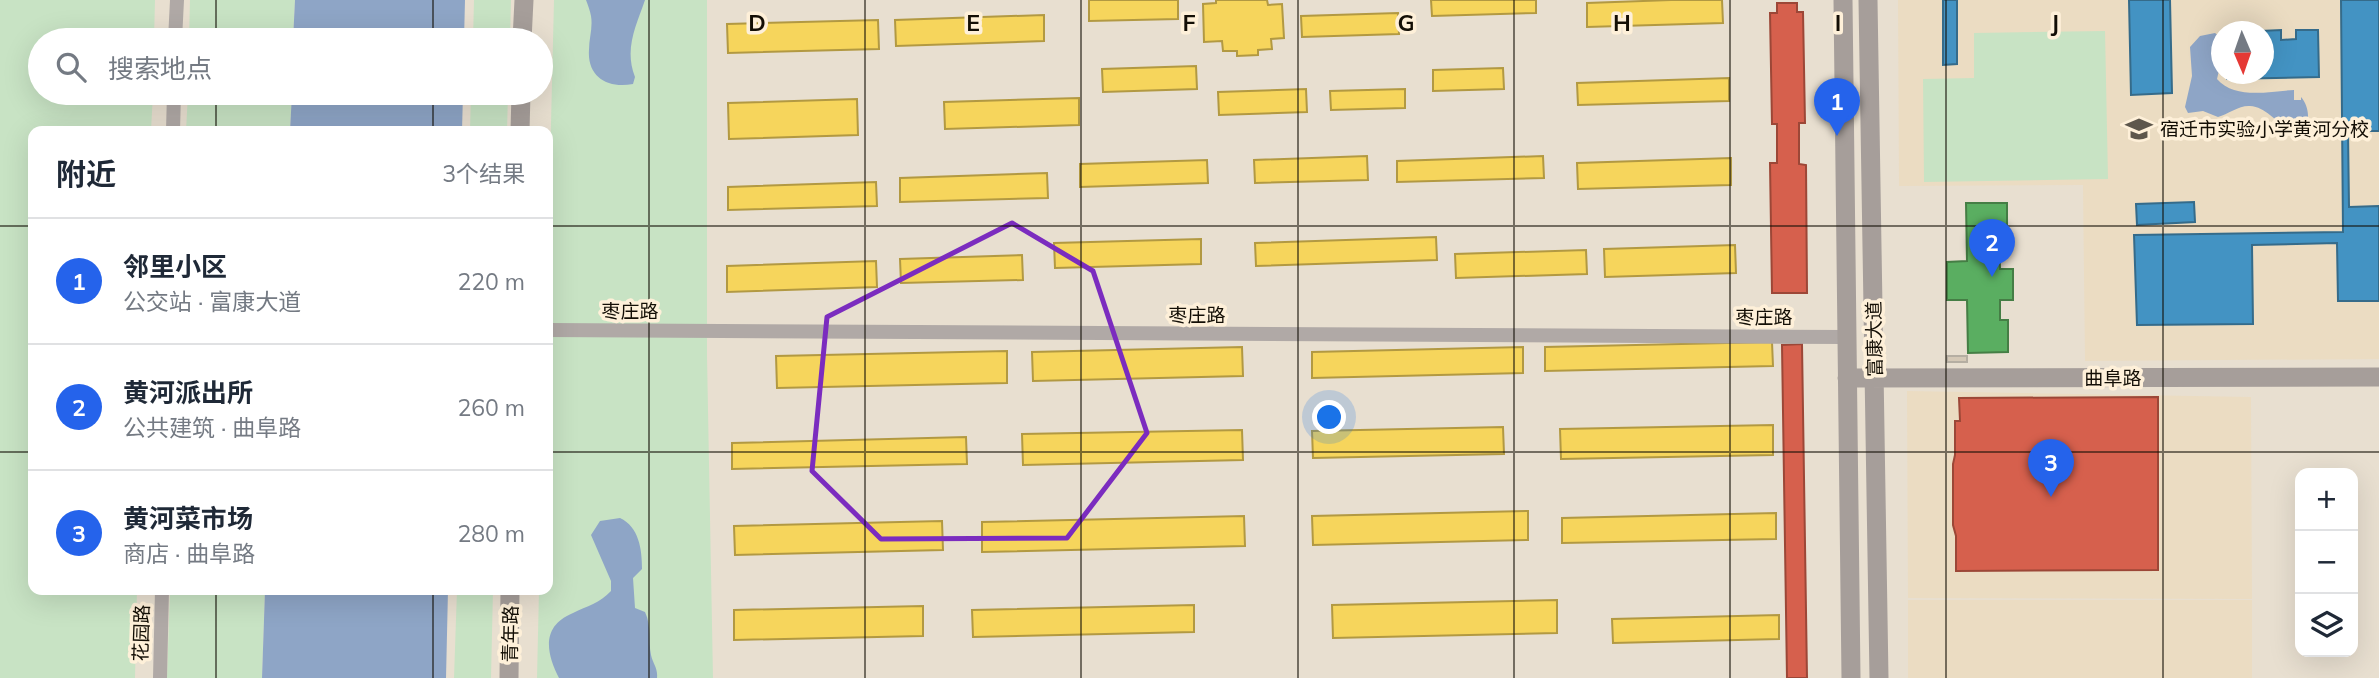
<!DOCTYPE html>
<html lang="zh">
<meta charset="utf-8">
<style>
:root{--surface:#fff;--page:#f2f2f3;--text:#1f2937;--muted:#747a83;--line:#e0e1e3;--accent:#2563eb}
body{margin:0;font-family:Mulish,"Noto Sans SC",sans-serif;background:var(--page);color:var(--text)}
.controls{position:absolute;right:21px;bottom:21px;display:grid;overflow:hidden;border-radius:14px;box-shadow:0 7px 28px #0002}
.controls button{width:63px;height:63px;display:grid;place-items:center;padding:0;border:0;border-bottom:2px solid var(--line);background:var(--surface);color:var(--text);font:35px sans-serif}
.compass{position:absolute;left:2211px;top:21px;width:63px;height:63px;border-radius:50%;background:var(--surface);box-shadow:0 7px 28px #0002;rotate:178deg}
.you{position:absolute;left:1330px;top:418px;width:24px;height:24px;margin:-18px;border:5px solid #fff;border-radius:50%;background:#1a73e8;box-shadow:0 0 0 10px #1a73e833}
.badge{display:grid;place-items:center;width:46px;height:46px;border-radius:50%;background:var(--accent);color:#fff;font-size:23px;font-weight:700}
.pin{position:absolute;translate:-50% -58px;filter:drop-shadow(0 2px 4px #0008)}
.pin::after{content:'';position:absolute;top:37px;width:24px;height:21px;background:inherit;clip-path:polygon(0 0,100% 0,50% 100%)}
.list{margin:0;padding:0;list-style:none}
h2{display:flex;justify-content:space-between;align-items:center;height:91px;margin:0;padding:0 28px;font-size:30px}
h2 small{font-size:23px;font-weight:400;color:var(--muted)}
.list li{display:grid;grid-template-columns:46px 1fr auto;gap:21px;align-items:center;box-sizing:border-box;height:126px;padding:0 28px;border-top:2px solid var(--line)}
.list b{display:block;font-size:26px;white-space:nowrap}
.list p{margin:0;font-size:23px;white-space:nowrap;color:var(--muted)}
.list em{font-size:23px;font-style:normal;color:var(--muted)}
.icon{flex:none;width:38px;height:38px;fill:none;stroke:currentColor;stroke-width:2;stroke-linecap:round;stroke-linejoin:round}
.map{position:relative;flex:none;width:2379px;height:678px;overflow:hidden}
.search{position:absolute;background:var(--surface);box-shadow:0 7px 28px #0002;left:28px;top:28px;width:525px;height:77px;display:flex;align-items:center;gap:18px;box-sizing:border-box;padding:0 24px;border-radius:38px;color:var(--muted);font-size:26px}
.panel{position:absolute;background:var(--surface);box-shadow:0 7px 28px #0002;left:28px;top:126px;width:525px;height:469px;border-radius:14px}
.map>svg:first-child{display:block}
</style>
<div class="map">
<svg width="2379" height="678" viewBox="0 0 2379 678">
<rect width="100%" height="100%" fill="#e8dfd0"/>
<path fill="#ebdcc2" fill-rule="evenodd" d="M1898 0H2379V359L2085 361 2083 185 1899 186ZM2222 32H2264V74H2222Z
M1907 391 2251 397 2252 599 1908 598Z
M1908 600H2252V678H1908Z"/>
<path fill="#c8e3c4" d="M0 0H155L154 40H40V93H153L151 131H33V590H137L135 678H0Z
M190 0H295L293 40H189Z
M474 0H511L510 40H473Z
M554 0H707V356L713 678H537L539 590H548V247Z
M2105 31 2108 179 1924 182 1923 79 1974 78V33Z
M188 93H292L290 131H186Z
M471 93H508L507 131H470Z
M170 590H265L262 678H167Z
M457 590H493L491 678H454Z"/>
<path fill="#8ea5c6" d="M295 0H465L464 40H293Z
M586 0H645C636 26 624 49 635 77L633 84C608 89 587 77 589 50 589 38 593 28 591 16 590 11 588 5 586 0Z
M2215 33 2221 38V62L2217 79C2235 100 2270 91 2294 90V100H2301V97C2308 105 2310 117 2306 126 2281 137 2272 107 2250 106 2240 105 2228 114 2218 117L2203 111 2188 113 2185 107 2192 76 2190 47 2200 36Z
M292 93H463L462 131H290Z
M620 518C639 527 642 549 642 569L633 578 635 608 645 612C652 627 648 640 651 655 653 664 658 668 657 678H559C546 653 541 626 573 613 587 606 600 603 611 591V581L591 535 600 521Z
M265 590H448L446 678H262Z"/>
<path fill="#f6d55c" stroke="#b29942" stroke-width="2" d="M1089 0H1178V19L1089 21Z
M1216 0H1267L1268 5 1282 4 1284 38 1271 39 1272 49 1258 50V55L1237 56V51H1223L1222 41 1204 42 1203 4 1216 3Z
M1431 0H1536V13L1432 16Z
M1671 0H1722L1723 23 1587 27V3Z
M1398 13 1399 34 1302 37 1301 16Z
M1044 15V41L896 46 895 20Z
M878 20 879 49 728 53 727 24Z
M1196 66 1197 89 1103 92 1102 69Z
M1503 68 1504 89 1433 91V70Z
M1729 78V101L1578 105 1577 83Z
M1306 89 1307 112 1219 115 1218 92Z
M1405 89V108L1331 110 1330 91Z
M1079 98V125L945 129 944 102Z
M857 99 858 135 729 139 728 103Z
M1367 156 1368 180 1255 183 1254 160Z
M1543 156 1544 178 1397 182V161Z
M1731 158V185L1578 189 1577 163Z
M1207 160 1208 183 1080 187V164Z
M1047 173 1048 198 900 202V178Z
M876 182 877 206 728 210V187Z
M1436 237 1437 260 1256 266 1255 243Z
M1201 239V264L1055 268 1054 243Z
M1735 245 1736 273 1605 277 1604 249Z
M1586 250 1587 274 1456 278 1455 254Z
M1022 255 1023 280 901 283 900 259Z
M876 261 877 287 727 292V266Z
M1772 342 1773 366 1545 371V347Z
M1242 347 1243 376 1033 381 1032 352Z
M1523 347V373L1312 378V352Z
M1007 351V383L777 388 776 356Z
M1773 425V455L1561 459 1560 429Z
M1503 427 1504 454 1313 458 1312 431Z
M1242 430 1243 460 1023 465 1022 434Z
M966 437 967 464 732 469V443Z
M1528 511V540L1313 545 1312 516Z
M1776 513V539L1562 543V518Z
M1244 516 1245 546 982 552V522Z
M942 521 943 550 735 555 734 526Z
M1557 600V633L1333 638 1332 605Z
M1194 605V632L973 637 972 610Z
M923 606V636L734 640V610Z
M1779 615V639L1613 643 1612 619Z"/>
<path fill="#d6604d" stroke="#9c4737" stroke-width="2" d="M1777 3H1797V12H1803L1805 123H1799V164L1806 165 1807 293H1772L1770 163H1777V124H1772L1770 13H1777Z
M1802 344 1807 678H1787L1782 345Z
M2158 397V570L1956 571V536L1953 525V464L1955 455V421H1960L1959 398Z"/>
<path fill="#4393c3" stroke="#356b8a" stroke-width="2" d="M1943 0H1957V64L1943 65Z
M2129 0H2170L2172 93 2131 95Z
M2341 0H2379V131H2348L2349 207 2379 206V301H2338L2337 243 2252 245 2253 324 2137 325 2134 235 2343 232Z
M2281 30V40L2296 39V30H2318L2319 77 2227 79V74H2264V32H2238Z
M2194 202 2195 222 2137 225 2136 204Z"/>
<path fill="#5aae61" stroke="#457e45" stroke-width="2" d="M1966 203H2007V230H1999L2000 269H2013V300H2000V320H2008V352L1968 353 1967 300H1947V262L1967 261Z"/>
<path fill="#d4c8b6" stroke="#b5aea2" stroke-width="2" d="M1947 356H1967V362H1947Z"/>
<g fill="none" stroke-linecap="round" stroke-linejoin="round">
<path stroke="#b0a9a6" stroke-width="14" d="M175 40 177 0
M173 131 174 93
M548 330 1846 337
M160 678 162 590"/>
<path stroke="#a69e9a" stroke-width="19" d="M1843 0 1851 678
M1868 0 1879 678
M522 40 524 0
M520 131 521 93
M1847 378 2379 377
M509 678 510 590"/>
</g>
<path fill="none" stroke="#7b2cbf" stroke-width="5" stroke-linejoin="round" d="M1012 223 1093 271 1147 433 1067 538 881 539 812 471 827 317Z"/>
<path fill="none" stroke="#130e05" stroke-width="2" stroke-opacity="0.55" d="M216 0V40M433 0V40M649 0V678M865 0V678M1081 0V678M1298 0V678M1514 0V678M1730 0V678M1946 0V678M2163 0V678M216 93V131M433 93V131M0 226H33M548 226H2379M0 452H33M548 452H2379M216 590V678M433 590V678"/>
<defs>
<symbol id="school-bare" viewBox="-9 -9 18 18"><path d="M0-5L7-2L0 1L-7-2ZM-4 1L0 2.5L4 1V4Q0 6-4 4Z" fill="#5e574c" stroke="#fef0d9" stroke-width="2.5" paint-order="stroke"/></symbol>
</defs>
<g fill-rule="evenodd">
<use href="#school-bare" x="2120" y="110" width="38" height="38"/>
</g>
<g text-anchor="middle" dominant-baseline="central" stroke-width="7" stroke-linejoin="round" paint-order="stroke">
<g font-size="19" fill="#130e05" stroke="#fef0d9" text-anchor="start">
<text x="2160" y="129">宿迁市实验小学黄河分校</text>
</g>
<g font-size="19" fill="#130e05" stroke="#fef0d9">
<text x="630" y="311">枣庄路</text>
<text x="1197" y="315">枣庄路</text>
<text x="1764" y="317">枣庄路</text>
<text transform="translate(1874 339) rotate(-91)">富康大道</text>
<text x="2113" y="378">曲阜路</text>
<text transform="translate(141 633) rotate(-88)">花园路</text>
<text transform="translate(510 634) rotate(-89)">青年路</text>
</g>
</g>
<g font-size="23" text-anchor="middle" font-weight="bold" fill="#130e05" stroke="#fef0d9" stroke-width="7" stroke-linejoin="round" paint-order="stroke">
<text x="757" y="31">D</text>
<text x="973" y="31">E</text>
<text x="1189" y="31">F</text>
<text x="1406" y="31">G</text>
<text x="1622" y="31">H</text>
<text x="1838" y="31">I</text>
<text x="2055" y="31">J</text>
</g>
</svg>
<div class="controls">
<button>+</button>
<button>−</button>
<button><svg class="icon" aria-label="layers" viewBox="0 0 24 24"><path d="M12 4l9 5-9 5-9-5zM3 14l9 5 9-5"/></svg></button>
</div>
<svg class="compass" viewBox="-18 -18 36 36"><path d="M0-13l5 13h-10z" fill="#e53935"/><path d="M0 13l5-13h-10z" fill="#747a83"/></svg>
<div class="you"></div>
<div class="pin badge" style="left:1837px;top:136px">1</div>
<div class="pin badge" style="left:1992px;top:277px">2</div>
<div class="pin badge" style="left:2051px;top:497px">3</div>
<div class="search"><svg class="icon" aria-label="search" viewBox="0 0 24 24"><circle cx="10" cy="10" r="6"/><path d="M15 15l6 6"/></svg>搜索地点</div>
<section class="panel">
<h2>附近<small>3个结果</small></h2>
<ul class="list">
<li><span class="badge">1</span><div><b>邻里小区</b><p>公交站 · 富康大道</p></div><em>220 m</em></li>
<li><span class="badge">2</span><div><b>黄河派出所</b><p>公共建筑 · 曲阜路</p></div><em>260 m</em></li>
<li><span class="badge">3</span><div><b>黄河菜市场</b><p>商店 · 曲阜路</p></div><em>280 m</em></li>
</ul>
</section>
</div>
